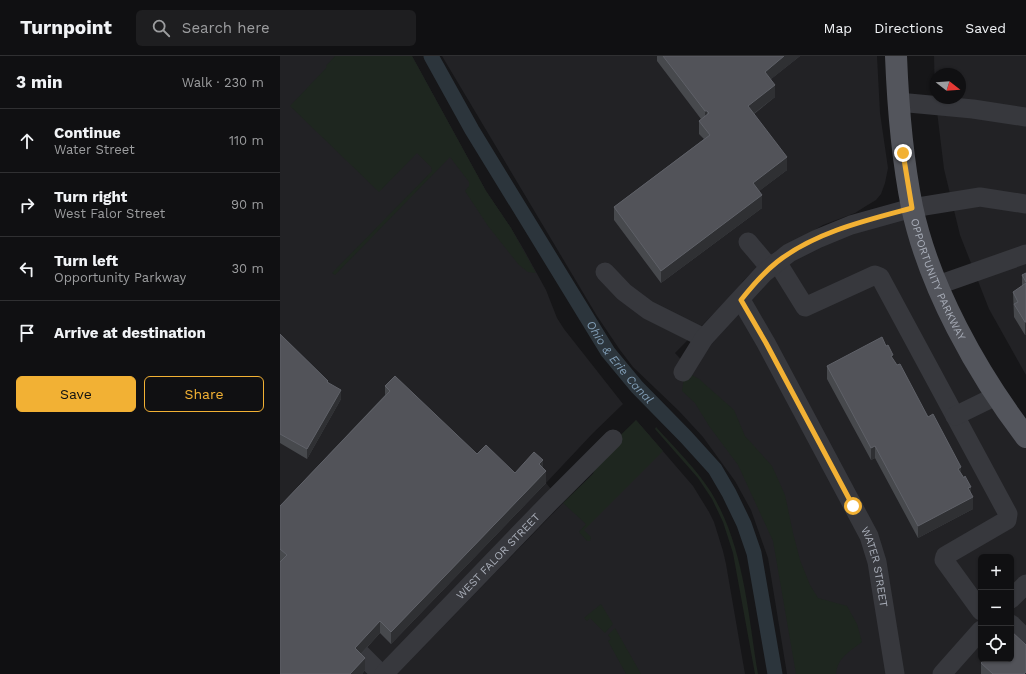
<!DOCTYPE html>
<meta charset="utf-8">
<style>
:root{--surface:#101012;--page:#1e1e20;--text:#f1f3f6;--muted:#9c9d9f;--line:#303032;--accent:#f2b134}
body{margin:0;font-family:"Work Sans",sans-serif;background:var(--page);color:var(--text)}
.controls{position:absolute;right:12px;bottom:12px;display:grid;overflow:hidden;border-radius:6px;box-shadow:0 1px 3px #0004}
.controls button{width:36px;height:36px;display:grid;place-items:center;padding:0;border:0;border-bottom:1px solid var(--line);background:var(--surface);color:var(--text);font:20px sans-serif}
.compass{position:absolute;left:650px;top:12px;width:36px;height:36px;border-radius:50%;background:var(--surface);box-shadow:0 1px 3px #0004;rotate:107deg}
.stop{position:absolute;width:12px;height:12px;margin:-9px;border:3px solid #f2b134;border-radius:50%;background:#fff}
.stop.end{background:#f2b134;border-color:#fff;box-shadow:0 1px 4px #0008}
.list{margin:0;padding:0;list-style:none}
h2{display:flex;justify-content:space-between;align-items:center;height:52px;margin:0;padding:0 16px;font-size:17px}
h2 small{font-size:13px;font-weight:400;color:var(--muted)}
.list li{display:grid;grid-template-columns:26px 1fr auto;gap:12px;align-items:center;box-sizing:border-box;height:64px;padding:0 16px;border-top:1px solid var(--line)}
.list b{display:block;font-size:15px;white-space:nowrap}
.list p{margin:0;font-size:13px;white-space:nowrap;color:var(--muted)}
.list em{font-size:13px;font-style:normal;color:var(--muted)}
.actions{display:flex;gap:8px;padding:12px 16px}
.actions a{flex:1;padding:9px 0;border:1px solid var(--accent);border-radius:6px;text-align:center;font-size:14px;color:var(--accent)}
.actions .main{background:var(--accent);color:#111}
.icon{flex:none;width:22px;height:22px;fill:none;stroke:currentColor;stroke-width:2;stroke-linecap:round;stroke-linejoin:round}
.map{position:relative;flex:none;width:746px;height:618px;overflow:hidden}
header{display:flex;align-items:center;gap:24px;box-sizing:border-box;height:56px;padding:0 20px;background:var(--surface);border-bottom:1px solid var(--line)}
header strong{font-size:19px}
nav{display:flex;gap:22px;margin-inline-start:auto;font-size:14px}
.search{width:280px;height:36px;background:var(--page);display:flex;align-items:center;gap:10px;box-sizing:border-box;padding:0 14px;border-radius:6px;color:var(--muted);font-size:15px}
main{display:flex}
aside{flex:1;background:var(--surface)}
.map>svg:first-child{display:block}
</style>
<header>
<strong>Turnpoint</strong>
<div class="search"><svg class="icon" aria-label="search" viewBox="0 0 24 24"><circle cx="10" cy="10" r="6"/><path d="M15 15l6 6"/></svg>Search here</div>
<nav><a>Map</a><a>Directions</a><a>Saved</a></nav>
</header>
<main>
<aside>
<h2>3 min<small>Walk · 230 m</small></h2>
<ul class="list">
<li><svg class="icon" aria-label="ahead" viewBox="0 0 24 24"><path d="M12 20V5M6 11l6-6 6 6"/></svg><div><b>Continue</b><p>Water Street</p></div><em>110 m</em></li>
<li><svg class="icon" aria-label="right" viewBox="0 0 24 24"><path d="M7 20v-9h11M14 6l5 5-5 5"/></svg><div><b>Turn right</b><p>West Falor Street</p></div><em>90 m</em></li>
<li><svg class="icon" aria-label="left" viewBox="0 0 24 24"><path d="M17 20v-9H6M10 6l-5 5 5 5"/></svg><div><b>Turn left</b><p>Opportunity Parkway</p></div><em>30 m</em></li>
<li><svg class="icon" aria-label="arrive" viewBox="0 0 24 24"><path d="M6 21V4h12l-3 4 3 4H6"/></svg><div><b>Arrive at destination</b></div></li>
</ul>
<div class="actions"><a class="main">Save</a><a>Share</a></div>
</aside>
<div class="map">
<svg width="746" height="618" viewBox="0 0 746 618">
<rect width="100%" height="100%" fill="#161618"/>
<path fill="#222225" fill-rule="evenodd" d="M0 0H132L206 135 231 172 244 194 266 234 277 262 284 273 343 348 313 377 266 427 271 433 92 618H0Z
M162 0H597L600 57 608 112 605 127 601 138 596 144 586 150 575 157 543 169 489 201 463 225 457 234 395 297 409 312 490 216 537 186 629 158 746 390V618H507L488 502 471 454 455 425 423 381 399 355 353 311 340 294 317 260ZM701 501H731V603H701Z
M654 0H746V319L709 253 680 179 664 113 655 39ZM656 18H680V42H656Z
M356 364 413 430 429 456 434 466 443 495 446 508 465 618H117L283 447 312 419Z"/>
<path fill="#1e261f" d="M55 0H132L206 135 231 172 256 217 248 216 239 209 208 170 185 135 189 130V126L170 101 55 219 52 217 152 115 151 111 137 97 99 136 10 50 47 11 46 10Z
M410 318 419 323 454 354 465 380 492 410 505 439 513 477 520 504 530 529 538 542 567 550 577 568 582 586C569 596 558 601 556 618H516L493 485 458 409 429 370 415 347 402 335 404 320Z
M356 364 383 395 304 474 311 481 310 485H307L299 476 306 468 283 447 312 419 315 414 320 399Z
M376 371C395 392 416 413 431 436 464 490 468 558 478 618H475L453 497 443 466 432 443 418 422 375 373Z
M321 548 333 568 325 577 310 562 307 565 304 562Z
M335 572 361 618H346L328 585 331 583 328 579Z"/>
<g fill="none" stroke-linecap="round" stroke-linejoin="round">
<path stroke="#2c353c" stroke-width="15" id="s1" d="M151 0 192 74 328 296 357 331 406 381 435 413 449 437 464 468 474 497 495 618"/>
<g stroke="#37383d" stroke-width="19">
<path d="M618 46 693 53 746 61"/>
<path d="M468 186 490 212"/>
<path d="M497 206 525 251 595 219 600 221 728 458 727 464 665 500 664 504 701 555"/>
<path d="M325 216 344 236 368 254 424 282"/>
<path d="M658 229 746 198"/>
<path id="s2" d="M461 244 486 287 589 480 597 506 615 618"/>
<path d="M403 316 424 282 484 217 509 197 537 183 571 169 632 152 669 146 700 141 746 148"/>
<path d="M675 360 716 340"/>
<path d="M731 543 746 528"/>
<path d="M731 568 746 583"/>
<path d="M81 598 101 618"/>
<path id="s3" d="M104 618 270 446 333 383"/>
<path d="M662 618 701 574"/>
</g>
<path stroke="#53555c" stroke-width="22" id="s4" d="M616 0C618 51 622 101 632 151 649 231 697 317 746 381"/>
</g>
<path fill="#47494d" d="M377 0H520L491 23 495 41 474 58 507 114 479 135 482 152 381 227 334 164V151L424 83 419 78V65L421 63 377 5Z
M746 217V278L745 279 734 261 733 236 742 230V219Z
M0 278 48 326 61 343 27 403 0 387Z
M613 304 648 361 681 417 691 437 693 453 638 482 595 402 591 404 547 323V310Z
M105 330 197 398 235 417 263 412 266 427 111 588 100 577 81 598 85 614 82 618H0V450L105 339Z
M701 607 746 618H701Z"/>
<path fill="#2f3033" d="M504 0H520L485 28V16Z
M495 29V41L468 62V50Z
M425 55H427V67H425Z
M507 101V114L473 140V127Z
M482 139V152L381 227V215Z
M745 266H746V278L745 279Z
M61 334V343L27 403V393Z
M595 390V402L591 404V392Z
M263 404V416L259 408Z
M681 411V424L678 413Z
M266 415V427L111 588V576Z
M691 431V442L693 441V453L638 482V470Z
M100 565V577L75 604V592Z
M85 602V614L82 618H70Z"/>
<path fill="#525359" stroke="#5f6168" d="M383 0H504L485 16 495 29 468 50 507 101 473 127 482 139 381 215 334 151 430 79 419 65 429 57 427 55H425Z
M746 217V226L742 219Z
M746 227V266H745L734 248 738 246 733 236Z
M0 278 48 325 47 326 61 334 27 393 0 378Z
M602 281 606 290 608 289 613 299 611 300 617 309 620 308 648 361 653 358 681 411 678 413 684 422 685 420 691 431 688 432 693 441 638 470 595 390 591 392 547 310Z
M115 320 197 398 206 389 235 417 254 396 263 404 259 408 266 415 111 576 100 565 75 592 85 602 70 618H0V506L7 499 0 493V450L110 335 105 330Z
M731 575 746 589V616L744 618H713L701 607 705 603H731Z"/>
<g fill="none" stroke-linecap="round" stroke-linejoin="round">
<path stroke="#f2b134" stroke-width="5" d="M573 450 486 287 461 244C472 230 483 217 497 206 535 176 587 164 632 152L623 97"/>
</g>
<g text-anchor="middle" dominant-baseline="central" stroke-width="3" stroke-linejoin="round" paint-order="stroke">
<g font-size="11" fill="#a8adb8" stroke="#111113">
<text stroke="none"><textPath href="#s4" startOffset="229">OPPORTUNITY PARKWAY</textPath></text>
<text stroke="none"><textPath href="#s3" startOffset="164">WEST FALOR STREET</textPath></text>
<text stroke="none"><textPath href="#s2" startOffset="300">WATER STREET</textPath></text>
</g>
<g font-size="12" font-style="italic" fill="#7f9bb3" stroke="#111113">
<text stroke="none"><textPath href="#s1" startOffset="360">Ohio &amp; Erie Canal</textPath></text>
</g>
</g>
</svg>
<div class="controls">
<button>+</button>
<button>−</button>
<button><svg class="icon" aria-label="locate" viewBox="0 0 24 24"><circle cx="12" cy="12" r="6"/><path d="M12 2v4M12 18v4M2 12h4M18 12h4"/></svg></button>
</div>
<svg class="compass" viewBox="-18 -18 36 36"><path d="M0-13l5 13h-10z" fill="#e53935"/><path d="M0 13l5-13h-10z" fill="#9c9d9f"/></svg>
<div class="stop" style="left:573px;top:450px"></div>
<div class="stop end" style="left:623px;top:97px"></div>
</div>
</main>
